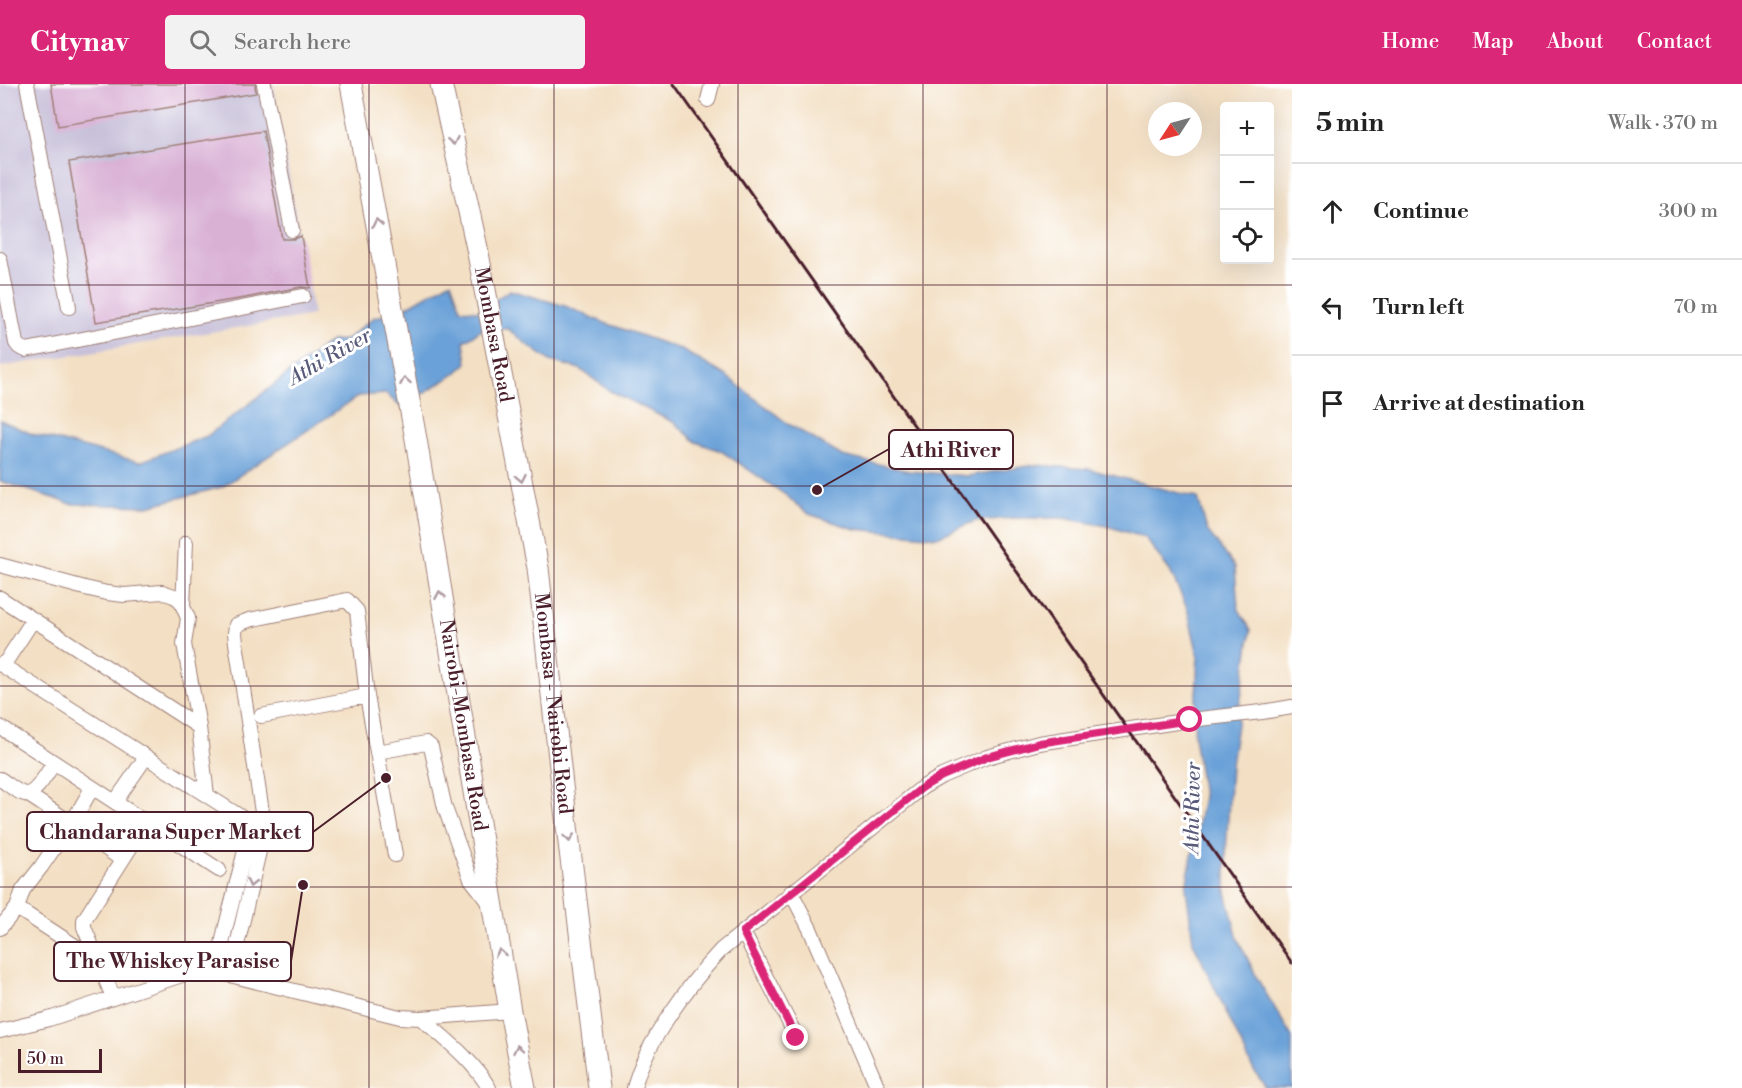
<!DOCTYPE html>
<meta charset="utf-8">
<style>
:root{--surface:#fff;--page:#f2f2f2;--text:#222;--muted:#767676;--line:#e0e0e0;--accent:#db2777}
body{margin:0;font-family:"Libre Bodoni",serif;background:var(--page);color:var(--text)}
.controls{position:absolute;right:18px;top:18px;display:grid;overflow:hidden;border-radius:6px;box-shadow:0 6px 24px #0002}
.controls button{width:54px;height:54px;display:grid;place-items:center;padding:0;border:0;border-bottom:2px solid var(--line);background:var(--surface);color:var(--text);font:30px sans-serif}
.compass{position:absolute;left:1148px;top:18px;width:54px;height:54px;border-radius:50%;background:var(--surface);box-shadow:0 6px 24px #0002;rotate:234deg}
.scale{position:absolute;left:18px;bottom:15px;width:84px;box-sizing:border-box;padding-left:6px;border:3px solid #4a1f2b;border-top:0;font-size:16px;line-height:21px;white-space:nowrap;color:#4a1f2b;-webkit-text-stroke:4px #fff;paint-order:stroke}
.stop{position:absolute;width:18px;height:18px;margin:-14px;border:4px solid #db2777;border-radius:50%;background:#fff}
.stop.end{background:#db2777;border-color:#fff;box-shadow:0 2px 6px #0008}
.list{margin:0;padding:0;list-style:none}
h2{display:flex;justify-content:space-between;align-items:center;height:78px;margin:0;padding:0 24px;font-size:26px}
h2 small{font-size:20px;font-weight:400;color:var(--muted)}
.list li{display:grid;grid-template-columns:39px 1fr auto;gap:18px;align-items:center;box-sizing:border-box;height:96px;padding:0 24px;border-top:2px solid var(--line)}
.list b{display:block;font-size:22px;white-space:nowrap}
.list em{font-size:20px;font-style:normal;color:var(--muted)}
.icon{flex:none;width:33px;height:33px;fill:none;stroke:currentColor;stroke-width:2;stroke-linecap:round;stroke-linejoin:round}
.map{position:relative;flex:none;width:1292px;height:1004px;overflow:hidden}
header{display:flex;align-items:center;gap:36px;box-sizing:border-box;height:84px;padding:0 30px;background:var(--accent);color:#fff}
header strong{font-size:28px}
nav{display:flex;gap:33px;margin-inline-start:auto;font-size:21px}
.search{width:420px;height:54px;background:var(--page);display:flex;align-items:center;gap:15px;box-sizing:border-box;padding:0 21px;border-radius:6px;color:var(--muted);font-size:22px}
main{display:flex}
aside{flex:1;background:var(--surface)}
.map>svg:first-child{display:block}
</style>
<header>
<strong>Citynav</strong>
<div class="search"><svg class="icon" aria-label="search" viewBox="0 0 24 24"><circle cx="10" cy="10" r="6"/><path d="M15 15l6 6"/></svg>Search here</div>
<nav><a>Home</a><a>Map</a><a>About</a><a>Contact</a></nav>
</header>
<main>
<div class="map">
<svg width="1292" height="1004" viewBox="0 0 1292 1004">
<rect width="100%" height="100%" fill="#fff"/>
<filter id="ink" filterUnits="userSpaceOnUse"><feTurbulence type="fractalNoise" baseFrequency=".0167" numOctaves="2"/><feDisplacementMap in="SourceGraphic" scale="12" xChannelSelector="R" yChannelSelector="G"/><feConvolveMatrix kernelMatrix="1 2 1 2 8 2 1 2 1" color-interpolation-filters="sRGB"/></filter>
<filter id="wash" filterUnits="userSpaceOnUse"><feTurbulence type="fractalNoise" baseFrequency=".008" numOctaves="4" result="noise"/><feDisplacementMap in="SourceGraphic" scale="24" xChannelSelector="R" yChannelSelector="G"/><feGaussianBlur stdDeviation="1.35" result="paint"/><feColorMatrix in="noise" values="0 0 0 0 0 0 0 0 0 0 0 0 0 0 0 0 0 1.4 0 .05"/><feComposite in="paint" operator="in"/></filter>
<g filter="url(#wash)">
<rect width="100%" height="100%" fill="#f3dfc3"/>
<path fill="#c7c0d9" d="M0 0H273L313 231 0 283Z"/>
<path fill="#6aa1d8" stroke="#5a6082" stroke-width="1.5" d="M451 197 461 225 478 227 510 206 565 222 605 239 680 265 725 291 787 339 842 372 909 387 968 392 1034 381 1089 385 1198 414 1207 446 1235 483 1238 524 1251 546 1231 681 1226 769V809L1238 855 1258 896 1292 953V1004H1266L1252 983 1193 858 1186 803 1203 713 1194 652 1198 571 1187 524 1170 487 1145 454 1107 442 1063 434H1014L975 437 937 453 855 445 809 430 784 410 721 367 696 358 675 339 610 307 580 285 550 277 525 259 508 245 485 244 464 257 467 279 455 290 401 323 386 310 359 312 222 403 148 422 71 420 0 397V336L32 350 140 378 207 352 331 257 346 256 373 234 401 226Z"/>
<g id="blocks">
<path fill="#d9b1d5" d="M51 0H255L256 9 58 42Z
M263 47 282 155H293L301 152 310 204 301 203 245 214 96 238 69 78Z"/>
</g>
</g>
<g filter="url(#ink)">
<use href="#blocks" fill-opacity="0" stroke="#9e7f77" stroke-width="1.5"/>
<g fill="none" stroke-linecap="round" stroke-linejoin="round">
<defs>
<path id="minor" d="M27 0 69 223
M264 0 292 146
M708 16 712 0
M0 175 16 259 19 263 26 266 303 212
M0 481 85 504 107 509 124 511 162 508 174 512 180 516 188 534 184 560 199 643 207 712
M0 514 199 643
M183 521 186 459
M0 580 244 735
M3 582 33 536
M261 632 367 612
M0 643 219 786
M0 695C7 699 17 709 25 710 36 711 48 687 54 679
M92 704 80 725 71 739 122 776
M115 718 146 673
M262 728 236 559 235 549 236 541 249 536 347 516 357 527 367 612 377 668
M395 771 377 668 426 659 431 663 445 724 471 795 489 818
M791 808 810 845 878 1004
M17 824 23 806 41 783 71 739 27 710
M0 844 17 824 98 877
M743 848 797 954
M216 889 225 846 250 747
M230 891 265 742
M113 913 84 843V836L146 739
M421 934C445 955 473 976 489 1004
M0 947 49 935 185 890 207 887 230 891 400 933 421 934 510 927
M634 1004C644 960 690 899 721 866L923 703 942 692 987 673 1039 659 1190 636 1262 628 1292 623"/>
<g id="highway">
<path id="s1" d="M351 0 416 355 510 927 525 1004"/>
<path id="s2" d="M441 0 477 164 538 484 562 701 599 1004"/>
</g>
</defs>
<use href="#minor" stroke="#9e7f77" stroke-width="16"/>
<use href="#highway" stroke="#9e7f77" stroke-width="23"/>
<use href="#minor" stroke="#fff" stroke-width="14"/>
<use href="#highway" stroke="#fff" stroke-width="21"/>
<path stroke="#4a1f2b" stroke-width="3" d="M674 0 1292 879"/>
</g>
<defs><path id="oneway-chevron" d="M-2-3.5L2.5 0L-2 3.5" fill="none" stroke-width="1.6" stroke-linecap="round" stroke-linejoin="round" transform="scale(1.5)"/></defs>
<g stroke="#ae9aa0">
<use href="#oneway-chevron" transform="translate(453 57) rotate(79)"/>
<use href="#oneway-chevron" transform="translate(377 139) rotate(-101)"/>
<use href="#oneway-chevron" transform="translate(405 297) rotate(-100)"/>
<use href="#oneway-chevron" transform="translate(521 394) rotate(79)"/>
<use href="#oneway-chevron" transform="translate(440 511) rotate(-100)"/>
<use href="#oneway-chevron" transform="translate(569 754) rotate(82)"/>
<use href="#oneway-chevron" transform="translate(251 799) rotate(103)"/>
<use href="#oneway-chevron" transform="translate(500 869) rotate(-99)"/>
<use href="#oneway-chevron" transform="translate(518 965) rotate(-101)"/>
</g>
</g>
<g fill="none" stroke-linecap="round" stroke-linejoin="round" filter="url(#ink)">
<path stroke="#db2777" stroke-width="8" d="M796 954 743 848 923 703 942 692 987 673 1039 659 1190 636"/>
</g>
<path fill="none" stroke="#4a1f2b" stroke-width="1.5" stroke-opacity="0.55" d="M185 0V1004M369 0V1004M554 0V1004M738 0V1004M923 0V1004M1107 0V1004M0 201H1292M0 402H1292M0 602H1292M0 803H1292"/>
<g text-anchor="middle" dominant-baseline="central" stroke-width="6" stroke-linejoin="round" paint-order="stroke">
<g font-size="20" fill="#4a1f2b" stroke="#fff">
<text stroke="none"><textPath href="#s2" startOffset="256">Mombasa Road</textPath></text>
<text stroke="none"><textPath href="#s2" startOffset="630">Mombasa - Nairobi Road</textPath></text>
<text stroke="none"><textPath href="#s1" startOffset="651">Nairobi-Mombasa Road</textPath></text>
</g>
<g font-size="21" font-style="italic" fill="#585a79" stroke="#fff">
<text transform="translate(330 273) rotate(-30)">Athi River</text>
<text transform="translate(1193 724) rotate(-89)">Athi River</text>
</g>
</g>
<path fill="none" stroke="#4a1f2b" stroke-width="2" d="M817 406L889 365M386 694L313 748M303 801L291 877"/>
<g fill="#4a1f2b" stroke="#fff" stroke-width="2">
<circle cx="817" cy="406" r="6"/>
<circle cx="386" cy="694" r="6"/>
<circle cx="303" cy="801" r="6"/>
</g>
<g fill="#fff" stroke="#4a1f2b" stroke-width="2">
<rect x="889" y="346" width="124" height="39" rx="6"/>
<rect x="27" y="728" width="286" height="39" rx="6"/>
<rect x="54" y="858" width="237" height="39" rx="6"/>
</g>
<g font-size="21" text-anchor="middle" font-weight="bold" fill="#4a1f2b">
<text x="951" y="373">Athi River</text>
<text x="170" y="755">Chandarana Super Market</text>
<text x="173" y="884">The Whiskey Parasise</text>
</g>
</svg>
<div class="controls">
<button>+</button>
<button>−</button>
<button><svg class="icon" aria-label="locate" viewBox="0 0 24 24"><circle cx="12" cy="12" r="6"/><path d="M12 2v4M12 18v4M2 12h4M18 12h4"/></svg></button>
</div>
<svg class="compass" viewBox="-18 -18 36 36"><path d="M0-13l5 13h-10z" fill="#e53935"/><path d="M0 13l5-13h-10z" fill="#767676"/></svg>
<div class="scale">50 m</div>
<div class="stop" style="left:1190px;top:636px"></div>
<div class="stop end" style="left:796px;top:954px"></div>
</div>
<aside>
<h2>5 min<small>Walk · 370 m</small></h2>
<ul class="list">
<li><svg class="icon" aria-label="ahead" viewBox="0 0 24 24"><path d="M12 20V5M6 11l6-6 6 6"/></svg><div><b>Continue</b></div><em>300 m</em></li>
<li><svg class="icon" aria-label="left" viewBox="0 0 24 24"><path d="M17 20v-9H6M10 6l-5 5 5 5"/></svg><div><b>Turn left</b></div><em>70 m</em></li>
<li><svg class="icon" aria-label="arrive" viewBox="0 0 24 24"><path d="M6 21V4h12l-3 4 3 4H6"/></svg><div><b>Arrive at destination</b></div></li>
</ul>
</aside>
</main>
